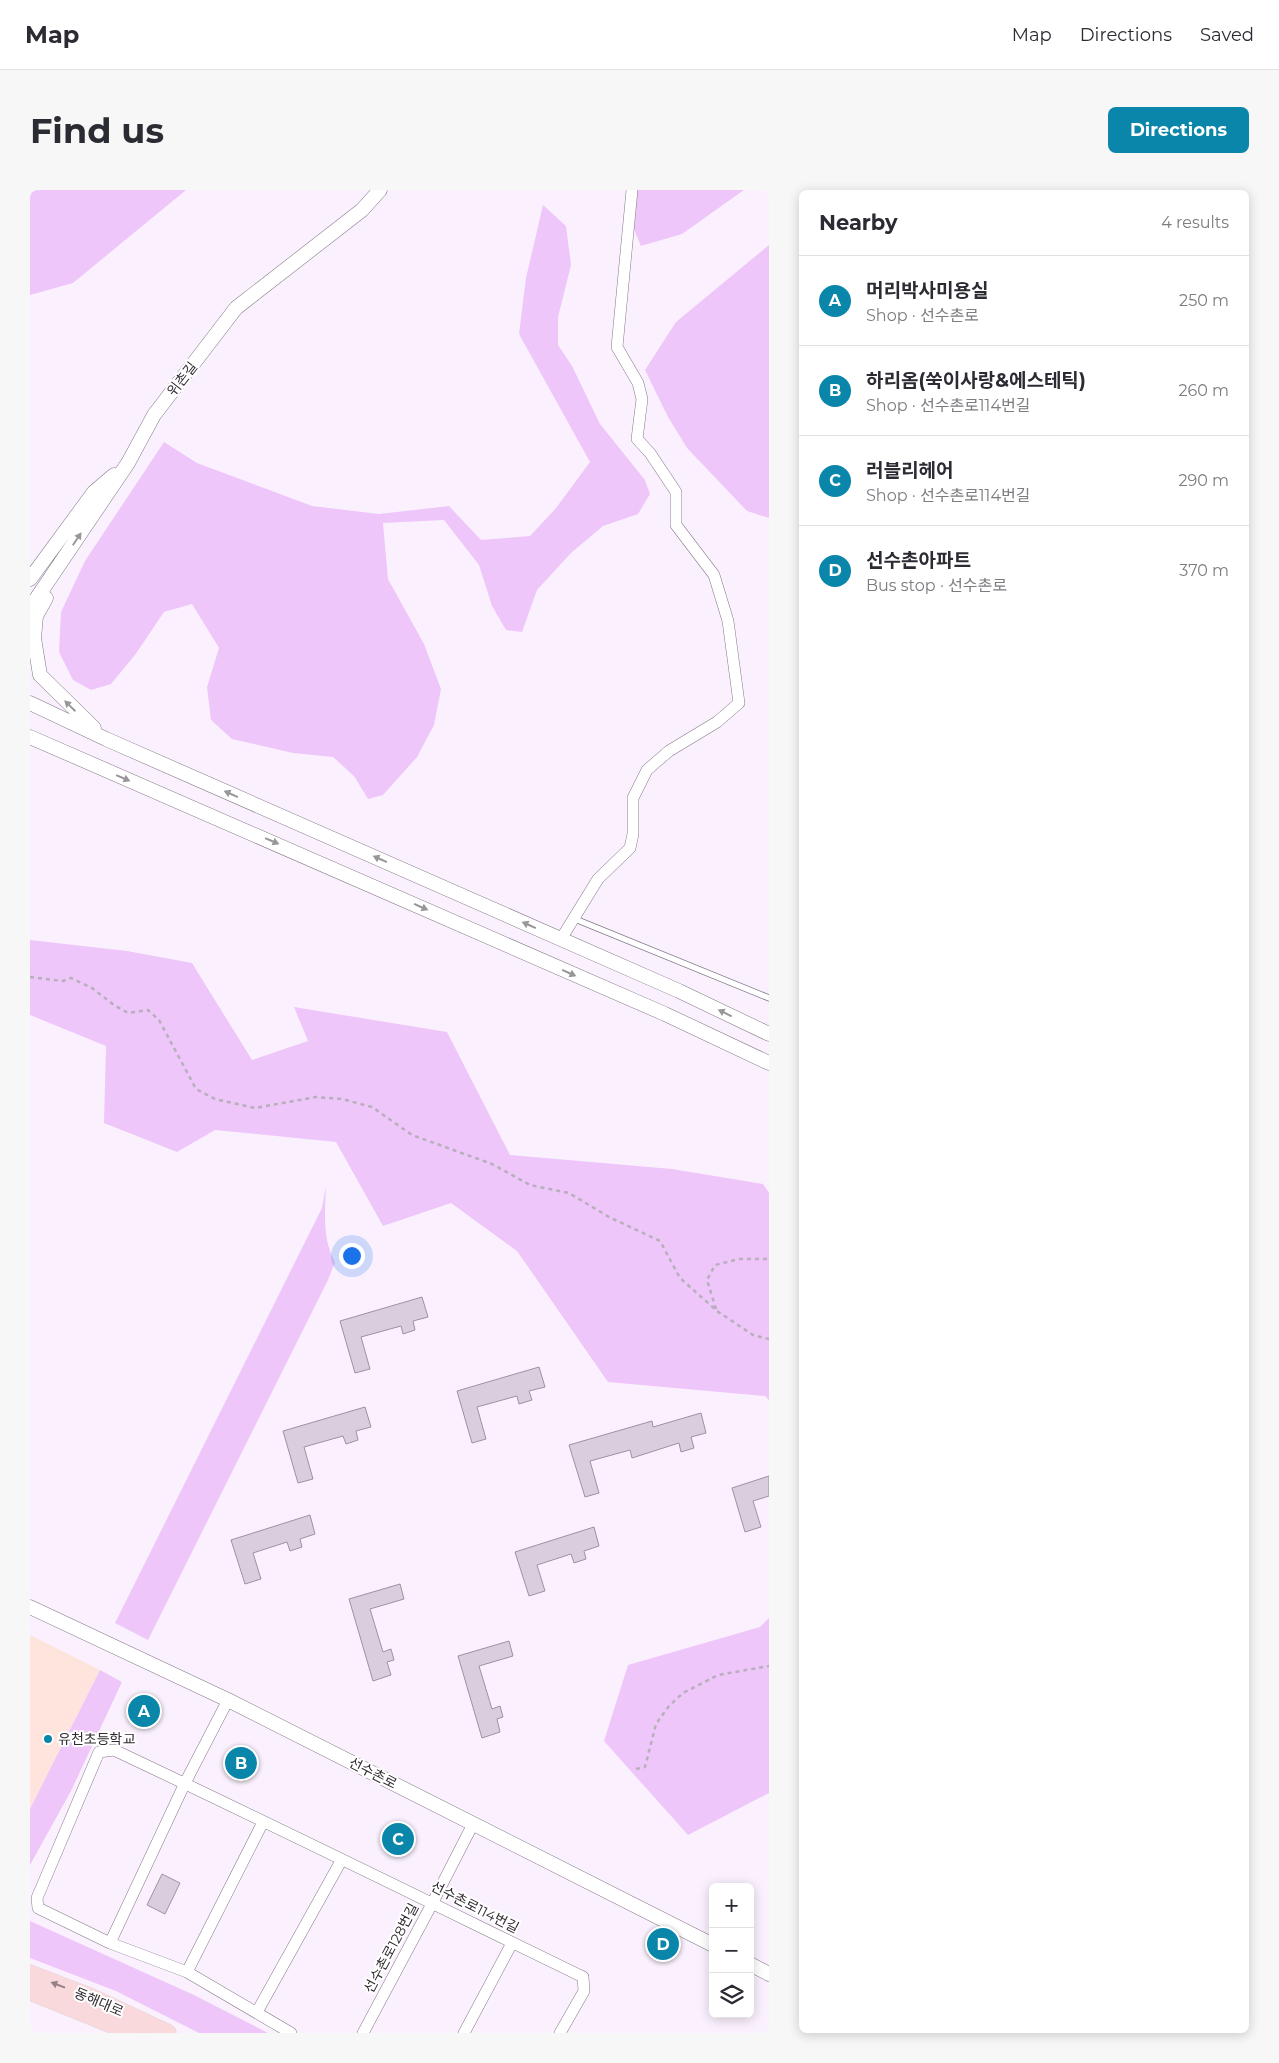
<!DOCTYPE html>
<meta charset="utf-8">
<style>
:root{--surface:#fff;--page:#f7f7f7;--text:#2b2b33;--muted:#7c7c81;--line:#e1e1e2;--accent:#0986a9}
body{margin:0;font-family:Montserrat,"Noto Sans KR",sans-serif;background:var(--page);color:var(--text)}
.controls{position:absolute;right:15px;bottom:15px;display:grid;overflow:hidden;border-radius:8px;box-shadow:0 2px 12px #0003}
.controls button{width:45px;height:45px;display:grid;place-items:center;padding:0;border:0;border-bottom:1px solid var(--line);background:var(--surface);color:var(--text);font:25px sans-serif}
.you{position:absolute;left:321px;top:1065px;width:18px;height:18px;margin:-12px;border:4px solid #fff;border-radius:50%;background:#1a73e8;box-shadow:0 0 0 8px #1a73e833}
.badge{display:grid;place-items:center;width:32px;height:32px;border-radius:50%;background:var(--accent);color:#fff;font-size:16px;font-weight:700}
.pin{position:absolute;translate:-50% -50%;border:2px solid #fff;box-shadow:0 1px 5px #0006}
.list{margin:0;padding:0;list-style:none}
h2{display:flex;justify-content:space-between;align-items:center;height:65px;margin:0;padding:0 20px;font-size:21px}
h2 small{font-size:16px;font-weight:400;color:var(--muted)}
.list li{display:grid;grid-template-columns:32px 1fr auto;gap:15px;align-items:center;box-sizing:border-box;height:90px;padding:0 20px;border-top:1px solid var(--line)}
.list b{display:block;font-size:19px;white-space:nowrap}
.list p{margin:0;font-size:16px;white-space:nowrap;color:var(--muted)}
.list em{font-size:16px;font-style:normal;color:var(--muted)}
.icon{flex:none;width:28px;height:28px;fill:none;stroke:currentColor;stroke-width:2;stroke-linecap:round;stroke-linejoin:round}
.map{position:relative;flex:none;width:739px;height:1843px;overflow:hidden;border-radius:8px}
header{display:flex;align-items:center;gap:30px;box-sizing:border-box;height:70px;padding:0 25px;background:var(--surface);border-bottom:1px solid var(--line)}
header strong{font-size:24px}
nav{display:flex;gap:28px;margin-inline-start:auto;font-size:18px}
.intro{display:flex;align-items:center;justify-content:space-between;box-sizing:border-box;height:120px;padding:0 30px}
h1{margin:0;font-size:35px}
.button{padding:12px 22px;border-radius:8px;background:var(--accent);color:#fff;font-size:18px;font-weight:700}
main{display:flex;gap:30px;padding:0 30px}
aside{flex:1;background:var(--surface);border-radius:8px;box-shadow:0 2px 12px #0003}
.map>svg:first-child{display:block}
</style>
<header>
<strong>Map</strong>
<nav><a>Map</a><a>Directions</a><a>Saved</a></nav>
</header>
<div class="intro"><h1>Find us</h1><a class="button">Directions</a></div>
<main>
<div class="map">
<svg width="739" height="1843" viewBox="0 0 739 1843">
<rect width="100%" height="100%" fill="#fbf1fe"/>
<path fill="#fee4dd" d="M0 1445 70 1480 0 1619Z"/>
<path fill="#eec6fa" d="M0 0H156L43 93 0 105Z
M606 0H714L652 44 611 56 600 30Z
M513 15 536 36 541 75 528 127V155L542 176 570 234 615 290 620 304 608 324 573 336 541 363 507 400 492 442 476 440 462 416 449 375 414 330 353 333 358 389 394 454 411 499 404 535 387 567 353 605 338 609 324 586 303 567 263 563 202 549 181 530 177 497 189 458 162 414 134 422 105 465 81 494 61 500 43 490 29 462 31 422 55 371 134 252 167 273 282 316 349 324 419 316 451 350 500 346 526 318 560 272 489 144 496 88Z
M739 55V328L717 321 657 258 638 227 615 180 646 132Z
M0 750 97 761 162 773 222 870 278 851 264 817 417 842 480 965 642 979 733 994 739 1003V1210L735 1206 578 1192 487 1061 421 1013 353 1036 306 952 185 940 147 962 74 933 76 856 0 825Z
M296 996C295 1022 292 1049 305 1072L298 1090 118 1450 85 1433 292 1018Z
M739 1428V1603L658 1645 574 1551 598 1475 730 1437Z
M70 1480 92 1492 41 1601 0 1675V1619Z
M0 1731 164 1805 238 1843H169L86 1801 0 1768Z"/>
<path fill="#dacede" stroke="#9e92a1" d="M392 1107 398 1127 383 1131 385 1140 373 1144 371 1136 331 1147 340 1179 325 1183 310 1131Z
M509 1177 515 1197 499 1201 502 1210 489 1214 487 1206 447 1217 456 1249 442 1253 427 1201Z
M335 1217 341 1237 326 1241 328 1250 316 1254 313 1246 274 1257 283 1289 268 1293 253 1241Z
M671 1223 676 1243 661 1247 664 1258 651 1262 649 1253 602 1268 600 1260 560 1271 569 1303 555 1307 539 1255 622 1231 623 1237Z
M739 1286V1306L723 1311 731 1337 715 1342 702 1298Z
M280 1325 285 1344 270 1349 272 1357 260 1361 257 1352 223 1363 231 1389 215 1394 201 1350Z
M564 1337 569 1356 554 1361 556 1369 544 1373 541 1364 507 1375 515 1401 499 1406 485 1362Z
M370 1394 374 1409 340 1419 353 1462 361 1459 364 1470 357 1472 361 1485 343 1491 319 1409Z
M479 1451 483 1466 449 1476 462 1519 470 1516 473 1527 467 1529 470 1542 452 1548 428 1466Z
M132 1684 150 1693 135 1724 117 1715Z"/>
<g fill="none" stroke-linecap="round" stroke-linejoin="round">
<defs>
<path id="service" d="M545 729 739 808"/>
<path id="minor" d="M531 749 568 689 600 658 603 644V608L617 580 639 561 687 532 709 513 698 431 684 385 646 335V302L620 263 607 249 612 209 608 193 587 157 602 0
M80 1753 155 1593 198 1510
M157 1782 233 1632
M227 1822 311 1671
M261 1843 157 1782 80 1753 8 1718 7 1708 69 1562 84 1560C241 1634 397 1711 553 1787L554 1801 530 1843
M333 1843 403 1712 443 1634
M434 1843 482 1753"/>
<path id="tertiary" d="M0 389 64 302 84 285
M16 408 6 426 4 448 10 485 64 538
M0 418 98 273 124 225 206 118 332 20 350 0
M0 513 76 549 649 801 739 844
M0 547 635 824 739 873
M0 1417 198 1510 683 1755
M720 1774 739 1784"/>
<path id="primary" d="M0 1784 60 1807 137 1843
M0 1801 104 1843"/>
</defs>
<use href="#service" stroke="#837886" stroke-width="7"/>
<use href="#minor" stroke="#837886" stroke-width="12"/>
<use href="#tertiary" stroke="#837886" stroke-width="15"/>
<use href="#primary" stroke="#d6d5d6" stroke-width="19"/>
<path stroke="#b7afba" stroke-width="2.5" stroke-dasharray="4 4" stroke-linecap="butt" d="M0 787 33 791 41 788 62 798 84 815 98 823 118 820 129 830 166 899 185 909 225 918 286 907 312 909 342 917 382 945 462 974 500 995 539 1003 579 1027 630 1051 650 1088 687 1121 723 1145 739 1149
M686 1119 677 1090 685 1075 709 1069H739
M606 1579 615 1577 626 1534 639 1516 653 1503 688 1485 739 1476"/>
<use href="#service" stroke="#fff" stroke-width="5.5"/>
<use href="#minor" stroke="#fff" stroke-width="11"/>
<use href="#tertiary" stroke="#fff" stroke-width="14"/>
<use href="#primary" stroke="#fad9dc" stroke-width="18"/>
</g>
<defs><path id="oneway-solid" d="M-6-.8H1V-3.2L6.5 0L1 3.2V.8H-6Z" transform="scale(1.25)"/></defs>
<g fill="#989698">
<use href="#oneway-solid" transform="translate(47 349) rotate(-56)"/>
<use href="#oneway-solid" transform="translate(40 516) rotate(-136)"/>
<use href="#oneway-solid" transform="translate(93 588) rotate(23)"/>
<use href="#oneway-solid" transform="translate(201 604) rotate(-156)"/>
<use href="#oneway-solid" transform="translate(242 651) rotate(23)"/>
<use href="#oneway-solid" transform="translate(350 669) rotate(-156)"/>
<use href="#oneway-solid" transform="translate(391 717) rotate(24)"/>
<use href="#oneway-solid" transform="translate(499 735) rotate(-156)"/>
<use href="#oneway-solid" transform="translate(539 783) rotate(24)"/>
<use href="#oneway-solid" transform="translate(695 823) rotate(-154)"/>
</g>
<use fill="#968287" href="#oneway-solid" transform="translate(28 1795) rotate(-159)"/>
<circle fill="#0986a9" stroke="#fff" stroke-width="2" cx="18" cy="1549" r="5"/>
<g text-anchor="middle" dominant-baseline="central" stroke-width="4" stroke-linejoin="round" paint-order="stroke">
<g font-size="14" fill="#312c32" stroke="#fff">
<text transform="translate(152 189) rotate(-52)">위촌길</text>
<text transform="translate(343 1583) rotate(27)">선수촌로</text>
<text transform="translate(445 1717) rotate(27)">선수촌로114번길</text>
<text transform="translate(361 1758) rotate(-62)">선수촌로128번길</text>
<text transform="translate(69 1812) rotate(23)">동해대로</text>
</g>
<g font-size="14" fill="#312c32" stroke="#fff" text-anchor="start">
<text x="28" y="1549">유천초등학교</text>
</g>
</g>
</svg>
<div class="controls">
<button>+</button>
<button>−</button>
<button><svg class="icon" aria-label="layers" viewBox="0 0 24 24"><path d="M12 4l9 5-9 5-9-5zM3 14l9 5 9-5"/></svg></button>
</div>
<div class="you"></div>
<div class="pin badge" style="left:114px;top:1521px">A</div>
<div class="pin badge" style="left:211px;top:1573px">B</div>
<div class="pin badge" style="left:368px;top:1649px">C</div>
<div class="pin badge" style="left:633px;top:1754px">D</div>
</div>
<aside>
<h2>Nearby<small>4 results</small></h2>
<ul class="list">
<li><span class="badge">A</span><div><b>머리박사미용실</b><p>Shop · 선수촌로</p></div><em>250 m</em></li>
<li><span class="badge">B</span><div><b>하리옴(쑥이사랑&amp;에스테틱)</b><p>Shop · 선수촌로114번길</p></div><em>260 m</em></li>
<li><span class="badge">C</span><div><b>러블리헤어</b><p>Shop · 선수촌로114번길</p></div><em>290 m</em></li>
<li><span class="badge">D</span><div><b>선수촌아파트</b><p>Bus stop · 선수촌로</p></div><em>370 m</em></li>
</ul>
</aside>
</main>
